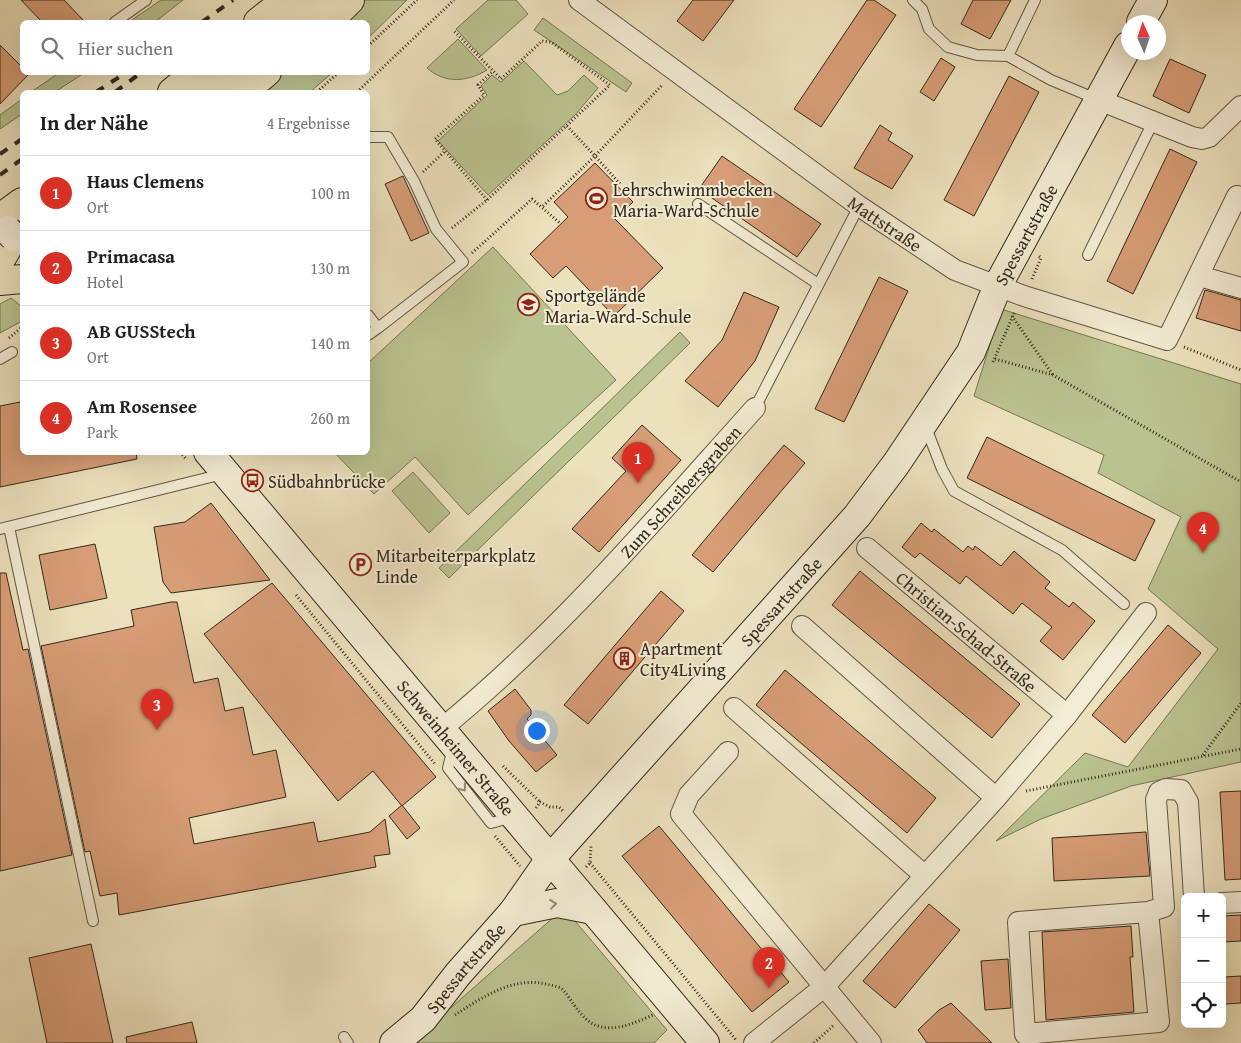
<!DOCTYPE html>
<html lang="de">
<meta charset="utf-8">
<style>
:root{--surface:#fff;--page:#f2f2f2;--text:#202124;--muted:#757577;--line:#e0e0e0;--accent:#d93025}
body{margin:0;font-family:"Gentium Book Plus",serif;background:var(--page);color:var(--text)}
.controls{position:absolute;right:15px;bottom:15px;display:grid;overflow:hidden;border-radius:8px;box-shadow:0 5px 20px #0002}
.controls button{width:45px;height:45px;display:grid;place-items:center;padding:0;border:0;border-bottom:1px solid var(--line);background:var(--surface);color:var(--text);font:25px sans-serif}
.compass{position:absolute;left:1121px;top:15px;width:45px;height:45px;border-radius:50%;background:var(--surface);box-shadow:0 5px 20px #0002;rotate:357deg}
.you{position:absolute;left:536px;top:730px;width:18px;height:18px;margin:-12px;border:4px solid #fff;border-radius:50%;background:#1a73e8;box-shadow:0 0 0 8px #1a73e833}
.badge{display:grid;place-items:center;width:32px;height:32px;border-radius:50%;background:var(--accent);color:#fff;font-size:16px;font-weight:700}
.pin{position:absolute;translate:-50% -41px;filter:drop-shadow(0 1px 2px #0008)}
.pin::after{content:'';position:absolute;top:26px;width:18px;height:15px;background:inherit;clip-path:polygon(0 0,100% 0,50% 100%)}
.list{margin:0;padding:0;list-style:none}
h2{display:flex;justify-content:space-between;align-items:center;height:65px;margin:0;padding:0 20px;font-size:21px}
h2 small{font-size:16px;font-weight:400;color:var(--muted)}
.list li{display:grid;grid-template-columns:32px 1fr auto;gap:15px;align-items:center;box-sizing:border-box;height:75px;padding:0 20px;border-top:1px solid var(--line)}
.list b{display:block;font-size:19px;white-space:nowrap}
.list p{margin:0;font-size:16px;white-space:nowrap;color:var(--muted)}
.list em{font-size:16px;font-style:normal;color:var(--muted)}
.icon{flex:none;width:28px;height:28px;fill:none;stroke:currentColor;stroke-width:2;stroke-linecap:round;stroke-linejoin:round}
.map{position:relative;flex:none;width:1241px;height:1043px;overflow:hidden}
.search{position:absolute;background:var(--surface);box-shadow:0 5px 20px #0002;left:20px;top:20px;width:350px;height:55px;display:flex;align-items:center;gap:12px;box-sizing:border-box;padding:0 18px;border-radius:8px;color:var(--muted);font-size:19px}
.panel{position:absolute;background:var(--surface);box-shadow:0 5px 20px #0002;left:20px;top:90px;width:350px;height:365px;border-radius:8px}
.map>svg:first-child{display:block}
</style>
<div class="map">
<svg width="1241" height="1043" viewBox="0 0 1241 1043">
<rect width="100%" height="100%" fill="#ece1bd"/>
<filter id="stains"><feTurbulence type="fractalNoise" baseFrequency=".004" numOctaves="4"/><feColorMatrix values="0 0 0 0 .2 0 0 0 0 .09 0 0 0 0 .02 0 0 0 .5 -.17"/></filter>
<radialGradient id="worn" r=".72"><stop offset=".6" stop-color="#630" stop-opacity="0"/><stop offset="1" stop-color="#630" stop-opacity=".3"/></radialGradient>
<path fill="#bac28f" stroke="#767656" d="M161 0H183L155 22H129Z
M363 0H407L368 38V22H338Z
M488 0H516L528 14 481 56 456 29Z
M543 18 632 83 626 92 534 30Z
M458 39 487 70C467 82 445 84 427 68Z
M524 61 557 95 568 91 584 75 598 88 575 115 488 195 438 141 487 95 481 86 492 75 501 82Z
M59 73H84L55 92H31Z
M279 73H332L310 92H255Z
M22 99V114L0 129V115Z
M493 247 616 380 468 515 415 457 374 494 335 453 368 452V363Z
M11 298 22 307V321L0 333V304Z
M1001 309 1241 384V762L1131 786 1041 819 996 841 1085 753 1128 767 1218 649 1148 589 1181 517 1098 473 1104 455 974 396Z
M680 332 690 343 449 578 439 568Z
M413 472 450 513 429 533 392 491Z
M564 908 667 1030 654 1043H411Z"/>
<path fill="#d79d76" stroke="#33291e" d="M21 0H64L85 22H42Z
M693 0H734L703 41 677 21Z
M867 0H874L896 15 821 127 794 109Z
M973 0H1011L990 39 961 24Z
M0 45 22 67V72L30 73 0 104Z
M941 58 955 67 934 101 920 92Z
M1170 59 1206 75 1189 113 1153 96Z
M1009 76 1039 92 974 216 944 200Z
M880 125 892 133 888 140 913 156 892 189 854 168Z
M1170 149 1197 162 1133 294 1107 281Z
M722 156 821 224 797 257 699 189Z
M595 163 633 202 615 219 663 268 614 316 566 266 553 278 530 254 568 217 554 202Z
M403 176 429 233 411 241 385 184Z
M879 277 908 291 844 422 815 409Z
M1205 290 1241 300V331L1196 318Z
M744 292 779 307 755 361 718 407 685 381 722 340Z
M20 402 22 413V452H136L137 459 0 487V406Z
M642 425 681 460 599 552 572 529 626 471 612 458Z
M987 437 1155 520 1135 561 967 478Z
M784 445 805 463 713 572 692 555Z
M211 503 270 580 171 593 163 582 154 527 185 522Z
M921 523 932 532 934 529 963 552 968 546 973 550 975 546 1001 566 1014 551 1050 582 1045 588 1069 607 1073 602 1095 621 1063 660 1040 641 1052 627 1022 603 1013 614 966 576 960 584 920 553 915 558 902 547Z
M95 544 107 598 50 610 39 555Z
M860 571 1020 704 992 738 832 605Z
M0 573H6L23 650 28 649 72 855 0 871Z
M272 583 436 777 402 806 373 771 338 801 204 634Z
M661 591 684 611 588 724 564 705Z
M171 602H177L194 683 218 678 225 711 243 707 253 755 276 750 286 797 189 818 194 844 314 822 318 842 370 832 385 819 390 854 374 856 376 867 119 915 117 893 100 896 90 851 85 852 41 646 134 626 131 610Z
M1168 625 1201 653 1125 743 1092 715Z
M785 670 936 798 907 833 756 705Z
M515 689 531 710V715L527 719 557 755 536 772 509 741 488 711Z
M1241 791V879L1225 880 1220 792Z
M402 805 420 828 407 839 389 816Z
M659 826 789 982 752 1012 622 856Z
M1146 832 1150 876 1054 881 1052 838Z
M929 904 960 930 895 1008 863 981Z
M1241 915V941L1222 942V916Z
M1131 926 1133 957H1130L1134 1012 1046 1020 1042 932Z
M91 944 113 1043H47L29 958Z
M1008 959 1011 1008 985 1010 981 961Z
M1241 976V1003L1225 1004 1224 977Z
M951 1003 992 1043H927L918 1030 939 1010Z
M192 1022 197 1043H127L126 1037Z"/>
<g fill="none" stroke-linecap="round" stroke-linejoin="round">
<defs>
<path id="lane" d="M913 0 922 9 929 29 948 47 977 55 1008 56 1051 80 1099 100
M115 22 146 0
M1008 56 1035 0
M368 137H388L414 181 436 229 463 262 378 328 368 315
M698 204 818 284
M1088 255 1153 122
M368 335 378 328
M0 359 12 352
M755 408 859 206
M925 425 942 469 954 491 1062 550 1124 604
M9 527 93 921
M0 529 223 474
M453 748 448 768 491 823 513 817
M344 1037 348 1043"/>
<g id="street">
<path id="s1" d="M579 0 859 206 955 270 1024 296 1167 340 1237 196 1241 197"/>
<path d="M1099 100 1192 137 1202 139 1209 137 1241 106"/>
<path d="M1199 276 1241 288"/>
<path id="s2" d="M867 548 1067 715"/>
<path d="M802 626 996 798"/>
<path d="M734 708 925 876"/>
<path id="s3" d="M440 730C557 635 655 519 755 408"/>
<path d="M728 752 689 795 681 814 871 1043"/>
<path d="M1222 903 1241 902"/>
<path d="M1148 912 1159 1022 1025 1034 1018 922 1148 912 1164 907 1156 800 1159 792 1166 789 1181 790 1188 802 1194 897"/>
<path d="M754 1043 824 987 996 798 1067 715 1146 613"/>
</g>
<g id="secondary">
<path d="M1141 22 1153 0"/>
<path id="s4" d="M208 452 705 1043"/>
<path d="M513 912 557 903 593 910"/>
<path id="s5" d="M394 1043 423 1019 458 974 513 912 550 859 857 516 896 464 971 352 998 285 1128 46"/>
</g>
<path id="highway" d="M258 22 286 0
M292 22 319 0
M328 22 350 0
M172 92 196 72
M208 92 233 72
M243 92 267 72
M0 218 22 202
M0 261 14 237
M0 281 22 279"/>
</defs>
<use href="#lane" stroke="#615746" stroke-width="12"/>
<use href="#street" stroke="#615746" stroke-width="22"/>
<use href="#secondary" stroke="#33291e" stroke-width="30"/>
<use href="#highway" stroke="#33291e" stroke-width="30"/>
<path stroke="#33291e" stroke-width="3" stroke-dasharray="1 2.5" stroke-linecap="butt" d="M368 46 417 0
M317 92 339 72
M357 92 454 0
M567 126 595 156 663 84
M423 172 444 152
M487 200 435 139 484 95 478 85 492 72
M543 206 595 156 621 185
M452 228 487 200 610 85 551 42 542 41 501 79 454 31
M472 253 532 199 561 224
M1032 279 1041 258 1039 256
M1012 316 1053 375
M9 338 22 327
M1184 347 1241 370
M995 359 1053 375 1241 482
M993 362 1015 311
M180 452 186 459
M296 595 435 764
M1203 755 1241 703
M503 766 540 802
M1026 791 1241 749
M536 808 540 802 550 807H559L564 812
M495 836 520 866
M590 863 737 1041
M586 867 590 863 591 846
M455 1015C484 996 515 975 550 985 555 986 561 987 564 991 573 1002 583 1022 598 1026 617 1032 636 1022 653 1015
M814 1043 834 1025"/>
<use href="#lane" stroke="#f3ecd4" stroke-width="10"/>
<use href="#street" stroke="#f3ecd4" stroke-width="20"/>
<use href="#secondary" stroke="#f3ecd4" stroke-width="28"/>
<use href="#highway" stroke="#ece1bd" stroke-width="28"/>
<path stroke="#33291e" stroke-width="4" stroke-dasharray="9 9" stroke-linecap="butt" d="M202 22 233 0
M96 92 127 72
M115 92 142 72
M0 154 22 139
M0 175 22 159"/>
<defs>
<path id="secondary-bridge" d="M7 230 14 237"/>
</defs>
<use href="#secondary-bridge" stroke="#33291e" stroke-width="30" stroke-linecap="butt"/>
<use href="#secondary-bridge" stroke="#f3ecd4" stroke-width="28"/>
</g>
<defs><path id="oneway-chevron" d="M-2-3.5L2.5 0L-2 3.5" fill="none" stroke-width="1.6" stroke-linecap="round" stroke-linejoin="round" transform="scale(1.25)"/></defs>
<g stroke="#938a79">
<use href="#oneway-chevron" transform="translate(463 788) rotate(52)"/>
<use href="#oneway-chevron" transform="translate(553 904) rotate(-6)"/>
</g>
<defs>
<symbol id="stadium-ring" viewBox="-11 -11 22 22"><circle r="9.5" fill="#f3ecd4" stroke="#8f2418" stroke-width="1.5"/><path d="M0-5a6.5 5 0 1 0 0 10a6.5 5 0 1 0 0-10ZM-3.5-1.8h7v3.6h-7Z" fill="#8f2418"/></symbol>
<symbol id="school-ring" viewBox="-11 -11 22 22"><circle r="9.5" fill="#f3ecd4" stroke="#8f2418" stroke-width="1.5"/><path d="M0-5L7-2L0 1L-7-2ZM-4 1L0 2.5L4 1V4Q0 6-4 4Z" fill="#8f2418"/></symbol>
<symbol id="bus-ring" viewBox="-11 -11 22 22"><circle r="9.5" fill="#f3ecd4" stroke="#8f2418" stroke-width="1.5"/><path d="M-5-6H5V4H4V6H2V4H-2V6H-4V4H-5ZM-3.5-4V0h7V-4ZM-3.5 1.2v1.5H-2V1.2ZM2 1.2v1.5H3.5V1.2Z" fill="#8f2418"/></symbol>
<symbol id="parking-ring" viewBox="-11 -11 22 22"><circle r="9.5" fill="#f3ecd4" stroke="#8f2418" stroke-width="1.5"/><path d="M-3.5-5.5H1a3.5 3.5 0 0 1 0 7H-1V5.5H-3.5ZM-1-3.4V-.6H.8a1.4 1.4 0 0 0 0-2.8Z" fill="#8f2418"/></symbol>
<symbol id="building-ring" viewBox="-11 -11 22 22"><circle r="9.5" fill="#f3ecd4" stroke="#8f2418" stroke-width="1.5"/><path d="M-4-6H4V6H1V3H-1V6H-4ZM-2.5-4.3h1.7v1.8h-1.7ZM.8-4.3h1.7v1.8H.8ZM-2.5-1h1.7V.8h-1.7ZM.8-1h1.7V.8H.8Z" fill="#8f2418"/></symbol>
</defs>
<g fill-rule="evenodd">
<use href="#stadium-ring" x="584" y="186" width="25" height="25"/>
<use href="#school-ring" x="516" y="292" width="25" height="25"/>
<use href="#bus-ring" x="240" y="468" width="25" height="25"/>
<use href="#parking-ring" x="348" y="552" width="25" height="25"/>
<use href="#building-ring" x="612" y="646" width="25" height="25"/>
</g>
<g text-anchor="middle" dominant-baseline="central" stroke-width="4" stroke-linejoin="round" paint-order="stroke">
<g font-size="18" fill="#33291e" stroke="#f3ecd4" text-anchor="start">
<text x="613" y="189">Lehrschwimmbecken<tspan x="613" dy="21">Maria-Ward-Schule</tspan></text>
<text x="545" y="295">Sportgelände<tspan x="545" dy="21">Maria-Ward-Schule</tspan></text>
<text x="268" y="481">Südbahnbrücke</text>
<text x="376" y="555">Mitarbeiterparkplatz<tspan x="376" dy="21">Linde</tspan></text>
<text x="640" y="648">Apartment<tspan x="640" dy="21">City4Living</tspan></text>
</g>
<g font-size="18" fill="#33291e" stroke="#f3ecd4">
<text stroke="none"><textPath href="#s1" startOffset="379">Mattstraße</textPath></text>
<text stroke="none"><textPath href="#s5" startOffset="1032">Spessartstraße</textPath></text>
<text stroke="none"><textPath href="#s3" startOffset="339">Zum Schreibersgraben</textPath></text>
<text stroke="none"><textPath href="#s5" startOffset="588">Spessartstraße</textPath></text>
<text stroke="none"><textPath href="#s2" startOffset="130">Christian-Schad-Straße</textPath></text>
<text stroke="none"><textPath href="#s4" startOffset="386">Schweinheimer Straße</textPath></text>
<text stroke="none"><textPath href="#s5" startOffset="104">Spessartstraße</textPath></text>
</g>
</g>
<rect width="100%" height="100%" filter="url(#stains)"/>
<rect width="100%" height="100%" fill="url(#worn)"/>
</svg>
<div class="controls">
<button>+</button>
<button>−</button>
<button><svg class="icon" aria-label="locate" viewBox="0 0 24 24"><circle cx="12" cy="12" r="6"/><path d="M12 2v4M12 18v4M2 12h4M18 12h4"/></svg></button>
</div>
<svg class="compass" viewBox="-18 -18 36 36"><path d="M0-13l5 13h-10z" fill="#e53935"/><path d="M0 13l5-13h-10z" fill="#757577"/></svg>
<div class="you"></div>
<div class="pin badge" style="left:638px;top:483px">1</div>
<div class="pin badge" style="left:769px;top:988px">2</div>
<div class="pin badge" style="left:157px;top:730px">3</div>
<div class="pin badge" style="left:1203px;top:553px">4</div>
<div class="search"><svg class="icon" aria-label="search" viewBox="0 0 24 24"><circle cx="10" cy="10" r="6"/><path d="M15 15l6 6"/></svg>Hier suchen</div>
<section class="panel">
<h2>In der Nähe<small>4 Ergebnisse</small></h2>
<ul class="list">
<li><span class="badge">1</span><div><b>Haus Clemens</b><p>Ort</p></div><em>100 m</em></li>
<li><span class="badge">2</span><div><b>Primacasa</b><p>Hotel</p></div><em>130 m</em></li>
<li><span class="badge">3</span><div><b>AB GUSStech</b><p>Ort</p></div><em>140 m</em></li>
<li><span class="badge">4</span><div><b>Am Rosensee</b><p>Park</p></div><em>260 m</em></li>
</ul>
</section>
</div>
